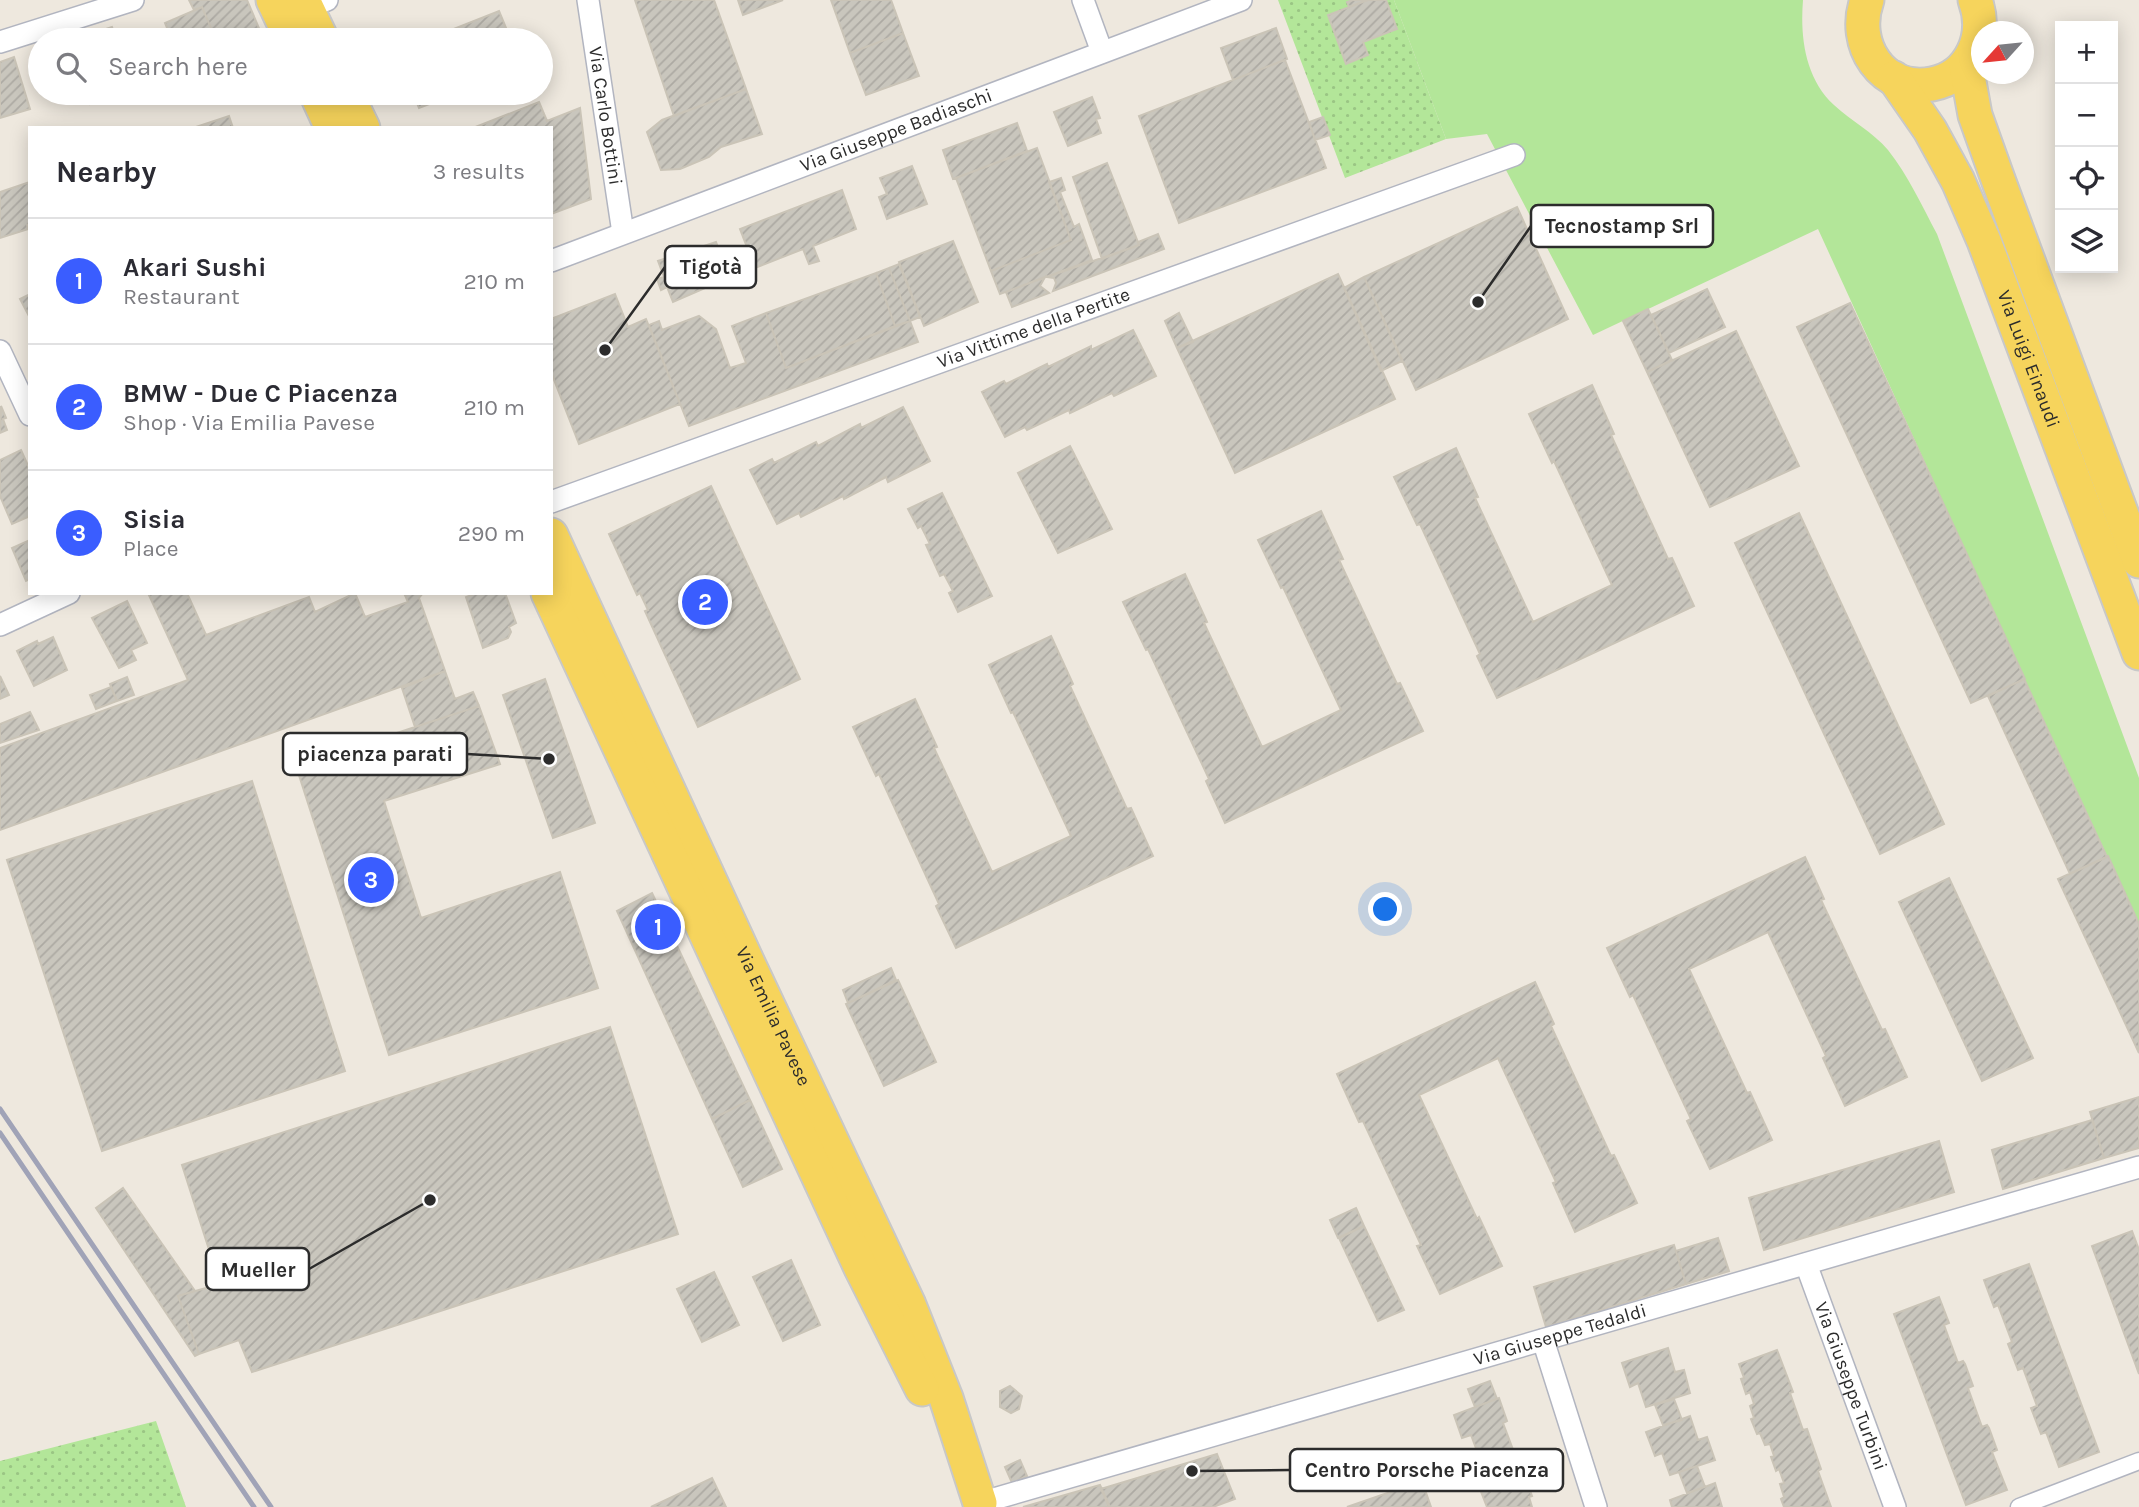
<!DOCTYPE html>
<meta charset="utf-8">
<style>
:root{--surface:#fff;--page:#f2f2f3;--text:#2b2b33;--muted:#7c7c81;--line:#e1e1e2;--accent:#3a5dff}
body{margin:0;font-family:Karla,sans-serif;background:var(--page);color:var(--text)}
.controls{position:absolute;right:21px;top:21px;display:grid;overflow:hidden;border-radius:0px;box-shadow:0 4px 18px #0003}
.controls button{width:63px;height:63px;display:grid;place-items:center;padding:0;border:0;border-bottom:2px solid var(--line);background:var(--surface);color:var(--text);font:35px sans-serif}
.compass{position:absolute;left:1971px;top:21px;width:63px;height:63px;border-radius:50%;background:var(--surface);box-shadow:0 4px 18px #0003;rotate:243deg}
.you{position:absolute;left:1386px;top:910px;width:24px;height:24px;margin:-18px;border:5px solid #fff;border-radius:50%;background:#1a73e8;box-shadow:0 0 0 10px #1a73e833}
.badge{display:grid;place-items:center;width:46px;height:46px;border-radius:50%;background:var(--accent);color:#fff;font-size:23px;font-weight:700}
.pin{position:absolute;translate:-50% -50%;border:4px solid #fff;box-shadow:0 2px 7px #0006}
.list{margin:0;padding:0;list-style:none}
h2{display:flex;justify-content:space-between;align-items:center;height:91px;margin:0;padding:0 28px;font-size:30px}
h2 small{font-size:23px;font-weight:400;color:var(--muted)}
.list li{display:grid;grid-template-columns:46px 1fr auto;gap:21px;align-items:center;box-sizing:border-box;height:126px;padding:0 28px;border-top:2px solid var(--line)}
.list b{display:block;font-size:26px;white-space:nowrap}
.list p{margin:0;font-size:23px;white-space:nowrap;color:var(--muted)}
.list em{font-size:23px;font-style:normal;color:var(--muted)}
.icon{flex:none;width:38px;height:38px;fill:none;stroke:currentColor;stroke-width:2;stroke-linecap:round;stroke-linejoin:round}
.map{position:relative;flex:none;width:2139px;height:1507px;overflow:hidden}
.search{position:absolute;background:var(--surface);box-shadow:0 4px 18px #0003;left:28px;top:28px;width:525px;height:77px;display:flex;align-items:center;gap:18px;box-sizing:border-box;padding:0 24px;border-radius:38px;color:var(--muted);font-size:26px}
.panel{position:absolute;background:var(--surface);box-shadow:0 4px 18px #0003;left:28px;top:126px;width:525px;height:469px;border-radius:0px}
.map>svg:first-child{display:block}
</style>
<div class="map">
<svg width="2139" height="1507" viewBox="0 0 2139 1507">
<defs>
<pattern id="garden-dots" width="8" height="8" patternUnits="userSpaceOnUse" patternTransform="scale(1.75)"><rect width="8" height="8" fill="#b3e699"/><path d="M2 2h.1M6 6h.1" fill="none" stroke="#9ac584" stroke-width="1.8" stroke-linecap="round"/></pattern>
<pattern id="building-hatch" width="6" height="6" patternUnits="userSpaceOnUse" patternTransform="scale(1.75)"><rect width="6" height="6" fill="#c9c6bd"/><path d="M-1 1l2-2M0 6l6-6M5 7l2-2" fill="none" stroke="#adaaa3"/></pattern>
</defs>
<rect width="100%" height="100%" fill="#eee8de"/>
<path fill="#b3e699" d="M1394 0H1803C1800 37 1805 78 1834 105 1851 121 1873 132 1888 150 1908 175 1922 206 1937 234L2139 778V924L2024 679 1818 229 1593 335 1487 134 1446 139Z"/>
<path fill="url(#garden-dots)" d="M1278 0H1394L1446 139 1345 178Z
M156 1421 186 1507H0V1461Z"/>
<path fill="url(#building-hatch)" stroke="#cac4b7" stroke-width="2" d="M189 0H247L264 40H216L202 7 194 10Z
M635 0H714L746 89 674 116Z
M738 0H783L743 15Z
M831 0H891L903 33 850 53Z
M1353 0H1368L1349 7 1347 2Z
M1368 0H1386L1397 29 1363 42 1368 55 1346 64 1328 15Z
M202 7 216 40H172L165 23Z
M499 11 511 40H426Z
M112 27 117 40H72Z
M1276 28 1287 59 1233 80 1221 48Z
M903 33 919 76 866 95 850 53Z
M14 57 30 109 0 118V62Z
M1285 60 1326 168 1179 223 1139 116Z
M746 89 762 134 721 147 709 157 680 169 661 170 647 132 662 120Z
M86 93H127L90 104Z
M165 93H185L168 100Z
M191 93 197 95 201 93 203 97 194 100Z
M413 93H458L419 108Z
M1092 97 1100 118 1096 119 1101 133 1068 146 1054 112Z
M539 102 547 121 580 108 591 199 551 214V128H473Z
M229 116 233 128H193Z
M1323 117 1330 135 1315 140 1309 122Z
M1017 123 1027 151 953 179 943 150Z
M1037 148 1071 240 991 271 956 178Z
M1107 163 1139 245 1102 259 1073 177Z
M912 166 927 204 887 219 879 197 887 194 880 178Z
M1061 178 1065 190 1060 192 1074 227 1079 224 1092 260 1000 294 991 271 1071 240 1049 182Z
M30 182V224L27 225 28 229 0 238V192Z
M842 190 856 229 813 246 819 261 809 264 803 249 755 268 740 229Z
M1517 207 1568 319 1416 390 1364 277Z
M1158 234 1164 249 1053 291 1056 283 1054 278 1047 277 1139 245 1138 242Z
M953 241 978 302 924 326 899 262Z
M716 242 725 265 720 267 724 277 703 285 705 288 673 302 667 287 661 290 657 279 664 277 658 261Z
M899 264 920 317 910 321 889 268Z
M889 268 910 321 895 326 876 273Z
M876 273 895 326 786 368 766 313Z
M1338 274 1395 399 1235 473 1177 348Z
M1045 277 1040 286 1049 293 1012 307 1006 292Z
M1364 277 1402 361 1381 371 1344 288Z
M1707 289 1725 327 1669 353 1651 315Z
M30 294V318L20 299Z
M615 294 628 327 646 319 680 404 579 444 551 372V319Z
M1850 303 2025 679 1971 703 1797 327Z
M1648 309 1672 360 1647 372 1623 321Z
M766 313 786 368 910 321 918 342 689 426 649 325 659 321 662 330 699 316 716 329 730 368 746 363 732 326Z
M1179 313 1193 342 1177 348 1165 321Z
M1133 330 1156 376 1114 396 1112 393 1070 413 1069 410 1027 430 1025 427 1005 437 982 392 1004 381 1006 384 1047 364 1048 367 1091 346V350Z
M1736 331 1799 466 1710 507 1647 372Z
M1592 385 1614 434 1611 435 1668 559 1672 558 1694 606 1497 698 1477 656 1480 654 1420 524 1417 525 1394 477 1456 448 1478 497 1475 498 1533 622 1612 585 1554 461 1552 463 1529 414Z
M1 406 6 418 3 419 7 430 0 433Z
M903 407 930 461 888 482 886 477 844 499 843 496 801 517 799 513 777 524 750 470 772 459 774 463 816 442 818 446 860 424 861 428Z
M1070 446 1112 529 1058 553 1018 473Z
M21 450 30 470V516L12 524 0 496V460Z
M711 486 800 679 698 727 645 611 648 610 640 593 637 595 609 534Z
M942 493 992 596 958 612 949 593 953 591 944 574 940 576 926 545 930 544 921 526 918 528 908 509Z
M1321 511 1343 559 1339 560 1397 684 1400 683 1423 731 1225 823 1206 781 1209 779 1148 649 1146 650 1123 602 1185 574 1207 622 1204 623 1262 747 1341 710 1283 587 1281 588 1258 540Z
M1799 513 1944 824 1880 854 1735 543Z
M30 540V579L26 581 12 548Z
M148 593H187L206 635 309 597 315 612 355 593 365 617 408 602 404 593H423L419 598 445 671 0 830V748L188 680Z
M477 593H505L516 623 509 627 511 632 508 638 483 648 466 597Z
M127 601 147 643 131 650 136 660 119 668 92 618Z
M1051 636 1073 684 1070 686 1127 809 1131 808 1153 856 956 948 936 906 939 904 879 774 876 776 853 727 915 699 937 747 934 748 992 872 1071 836 1013 712 1011 713 989 665Z
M53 637 67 670 34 686 17 651 37 641 38 644Z
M445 671 455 699 473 692 479 706 415 727 402 688Z
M0 676 9 695 0 699Z
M127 677 134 695 117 701 110 684Z
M545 679 595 823 553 838 503 695Z
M2024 679 2107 857 2070 874 1988 696Z
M111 687 117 701 96 709 90 695Z
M479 706 500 764 384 801 421 918 560 872 598 988 389 1055 296 766Z
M30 712 39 730 0 743V724Z
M252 781 345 1071 102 1151 7 860Z
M2108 856 2139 924V1053L2058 879Z
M1805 857 1824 899 1821 900 1882 1030 1885 1029 1907 1077 1845 1106 1823 1058 1826 1056 1768 932 1689 969 1747 1093 1750 1092 1772 1140 1710 1169 1687 1121 1691 1119 1633 995 1630 997 1607 948Z
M1949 878 2033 1058 1982 1081 1899 902Z
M652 893 750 1100 712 1119 617 911Z
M891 968 896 980 848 1003 843 990Z
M898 980 936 1062 884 1086 846 1004Z
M1535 982 1554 1024 1551 1026 1611 1156 1614 1155 1637 1203 1575 1232 1553 1183 1556 1182 1498 1058 1419 1095 1477 1219 1479 1217 1502 1266 1440 1294 1417 1246 1421 1245 1363 1121 1359 1122 1337 1074Z
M610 1027 678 1234 252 1372 239 1340 199 1354 178 1296 220 1284 182 1165Z
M2139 1097V1148L2104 1158 2090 1112Z
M750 1100 782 1169 743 1187 712 1119Z
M2092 1120 2104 1158 2003 1189 1992 1150Z
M1939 1141 1954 1192 1764 1250 1749 1198Z
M123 1188 195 1291 178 1296 199 1354 195 1356 96 1208Z
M1356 1208 1364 1226 1338 1238 1330 1220Z
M1364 1226 1404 1310 1378 1321 1339 1238Z
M2132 1231 2139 1250V1374L2092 1246Z
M1718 1238 1729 1271 1686 1284 1676 1251Z
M1674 1245 1686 1284 1546 1327 1534 1287Z
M791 1260 820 1325 783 1341 753 1277Z
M2029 1264 2099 1452 2059 1467 2046 1432 2041 1434 2031 1408 2037 1406 2023 1368 2018 1370 2008 1344 2012 1342 1998 1305 1994 1307 1984 1280Z
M714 1272 739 1325 702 1342 677 1289Z
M1939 1297 1949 1323 1944 1325 1958 1363 1963 1361 1965 1364 1973 1386 1968 1388 1982 1427 1987 1425 1989 1428 1997 1450 1992 1452 2007 1490 1966 1505 1894 1314Z
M1668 1348 1675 1372 1684 1370 1690 1393 1646 1407 1638 1383 1630 1387 1622 1363Z
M1777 1350 1793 1392 1790 1393 1803 1430 1807 1429 1821 1469 1818 1471 1831 1507H1784L1781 1499 1784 1497 1780 1484 1784 1483 1779 1469 1776 1471 1771 1457 1774 1456 1770 1444 1765 1445 1760 1433 1757 1434 1751 1419 1754 1418 1750 1406 1754 1404 1750 1392 1746 1394 1741 1379 1744 1378 1739 1364Z
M1490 1381 1497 1399 1475 1407 1468 1389Z
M1010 1386 1022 1396 1019 1409 1011 1413 1000 1407V1391Z
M1499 1398 1507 1421 1503 1423 1515 1455 1483 1467 1471 1435 1462 1438 1454 1415Z
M1674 1399 1682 1420 1663 1425 1655 1405Z
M1690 1416 1698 1440 1707 1437 1715 1460 1670 1475 1662 1453 1655 1456 1646 1432Z
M1217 1454 1235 1499 1213 1507H1109L1101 1489Z
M1020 1460 1027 1476 1012 1483 1005 1467Z
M1697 1466 1705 1487 1687 1493 1679 1472Z
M1524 1473 1532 1496 1529 1497 1532 1507H1487L1480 1489Z
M712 1478 726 1507H651Z
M1422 1481 1431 1507H1347Z
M1715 1483 1722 1507H1672L1670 1500Z
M1100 1485 1110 1507H1023Z"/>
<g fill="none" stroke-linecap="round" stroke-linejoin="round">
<defs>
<path id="pedestrian" d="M2019 1507 2139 1461"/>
<g id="minor">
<path id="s1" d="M588 0 623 233"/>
<path d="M1083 0 1102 52"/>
<path d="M306 8 327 0"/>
<path d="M0 42 133 0"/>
<path id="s2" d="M551 261 1241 0"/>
<path d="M0 351 30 415"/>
<path id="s3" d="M551 502 1514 155"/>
<path d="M0 625 69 593"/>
<path id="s4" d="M1806 1264 1895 1507"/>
<path d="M1543 1340 1596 1507"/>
<path id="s5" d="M980 1503 2139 1167"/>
</g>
<g id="primary">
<path d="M273 0 292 40"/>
<path d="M303 0 322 40"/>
<path d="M1867 0C1851 44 1882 93 1932 84 1972 76 1988 35 1975 0"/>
<path d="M1966 65 1975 115 1999 182 2139 561"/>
<path id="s6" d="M1894 78 1930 130 1958 181 1984 241 2139 653"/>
<path d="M316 93 332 128"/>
<path d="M346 93 363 128"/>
<path id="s7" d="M551 535 747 961 909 1305 946 1398 980 1503"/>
<path d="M548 593 861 1268 922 1389"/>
</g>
</defs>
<use href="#pedestrian" stroke="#b2b5c0" stroke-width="19"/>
<use href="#minor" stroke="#b2b5c0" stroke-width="24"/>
<use href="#primary" stroke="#c8c8c8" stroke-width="37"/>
<use href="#pedestrian" stroke="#fff" stroke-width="16"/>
<use href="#minor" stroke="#fff" stroke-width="21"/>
<use href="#primary" stroke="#f6d45c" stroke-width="33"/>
<path stroke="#a0a3b7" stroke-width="5" d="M0 1109 271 1507
M0 1133 254 1507"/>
</g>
<g text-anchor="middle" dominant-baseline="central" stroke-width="7" stroke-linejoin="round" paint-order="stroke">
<g font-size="19" fill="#2c2c2c" stroke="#fff">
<text stroke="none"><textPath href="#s1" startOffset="117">Via Carlo Bottini</textPath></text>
<text stroke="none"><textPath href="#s2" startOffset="369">Via Giuseppe Badiaschi</textPath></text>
<text stroke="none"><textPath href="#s3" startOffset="513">Via Vittime della Pertite</textPath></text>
<text stroke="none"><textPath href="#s6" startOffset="313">Via Luigi Einaudi</textPath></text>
<text stroke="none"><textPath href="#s7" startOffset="530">Via Emilia Pavese</textPath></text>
<text stroke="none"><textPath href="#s5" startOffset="604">Via Giuseppe Tedaldi</textPath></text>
<text stroke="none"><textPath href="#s4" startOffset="130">Via Giuseppe Turbini</textPath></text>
</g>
</g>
<path fill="none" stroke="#2c2c2c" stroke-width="2.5" d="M1478 302L1531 226M605 350L665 267M549 759L467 754M430 1200L309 1269M1192 1471L1290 1470"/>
<g fill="#2c2c2c" stroke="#fff" stroke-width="2.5">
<circle cx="1478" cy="302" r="7"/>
<circle cx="605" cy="350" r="7"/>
<circle cx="549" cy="759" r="7"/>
<circle cx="430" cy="1200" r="7"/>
<circle cx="1192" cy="1471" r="7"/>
</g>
<g fill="#fff" stroke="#2c2c2c" stroke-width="2.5">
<rect x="1531" y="205" width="182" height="42" rx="7"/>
<rect x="665" y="246" width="91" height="42" rx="7"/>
<rect x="283" y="733" width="184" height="42" rx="7"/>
<rect x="206" y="1248" width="103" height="42" rx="7"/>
<rect x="1290" y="1449" width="273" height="42" rx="7"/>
</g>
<g font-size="21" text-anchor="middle" font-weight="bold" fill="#2c2c2c">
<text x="1622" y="233">Tecnostamp Srl</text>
<text x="711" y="274">Tigotà</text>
<text x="375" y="761">piacenza parati</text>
<text x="258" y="1277">Mueller</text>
<text x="1427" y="1477">Centro Porsche Piacenza</text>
</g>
</svg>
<div class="controls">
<button>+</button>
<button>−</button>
<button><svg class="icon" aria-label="locate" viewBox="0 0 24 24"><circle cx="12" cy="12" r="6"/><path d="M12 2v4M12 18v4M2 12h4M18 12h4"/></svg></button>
<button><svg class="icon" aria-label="layers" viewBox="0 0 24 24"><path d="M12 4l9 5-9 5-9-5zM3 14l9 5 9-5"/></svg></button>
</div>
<svg class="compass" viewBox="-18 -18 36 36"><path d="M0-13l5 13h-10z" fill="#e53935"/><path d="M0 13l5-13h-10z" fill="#7c7c81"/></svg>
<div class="you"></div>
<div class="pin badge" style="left:658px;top:927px">1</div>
<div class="pin badge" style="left:705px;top:602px">2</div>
<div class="pin badge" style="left:371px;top:880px">3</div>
<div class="search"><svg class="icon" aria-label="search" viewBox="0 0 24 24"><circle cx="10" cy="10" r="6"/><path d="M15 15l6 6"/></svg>Search here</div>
<section class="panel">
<h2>Nearby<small>3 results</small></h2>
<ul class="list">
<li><span class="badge">1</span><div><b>Akari Sushi</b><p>Restaurant</p></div><em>210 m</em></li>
<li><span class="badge">2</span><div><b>BMW - Due C Piacenza</b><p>Shop · Via Emilia Pavese</p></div><em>210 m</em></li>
<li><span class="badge">3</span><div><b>Sisia</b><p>Place</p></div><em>290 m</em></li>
</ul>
</section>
</div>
